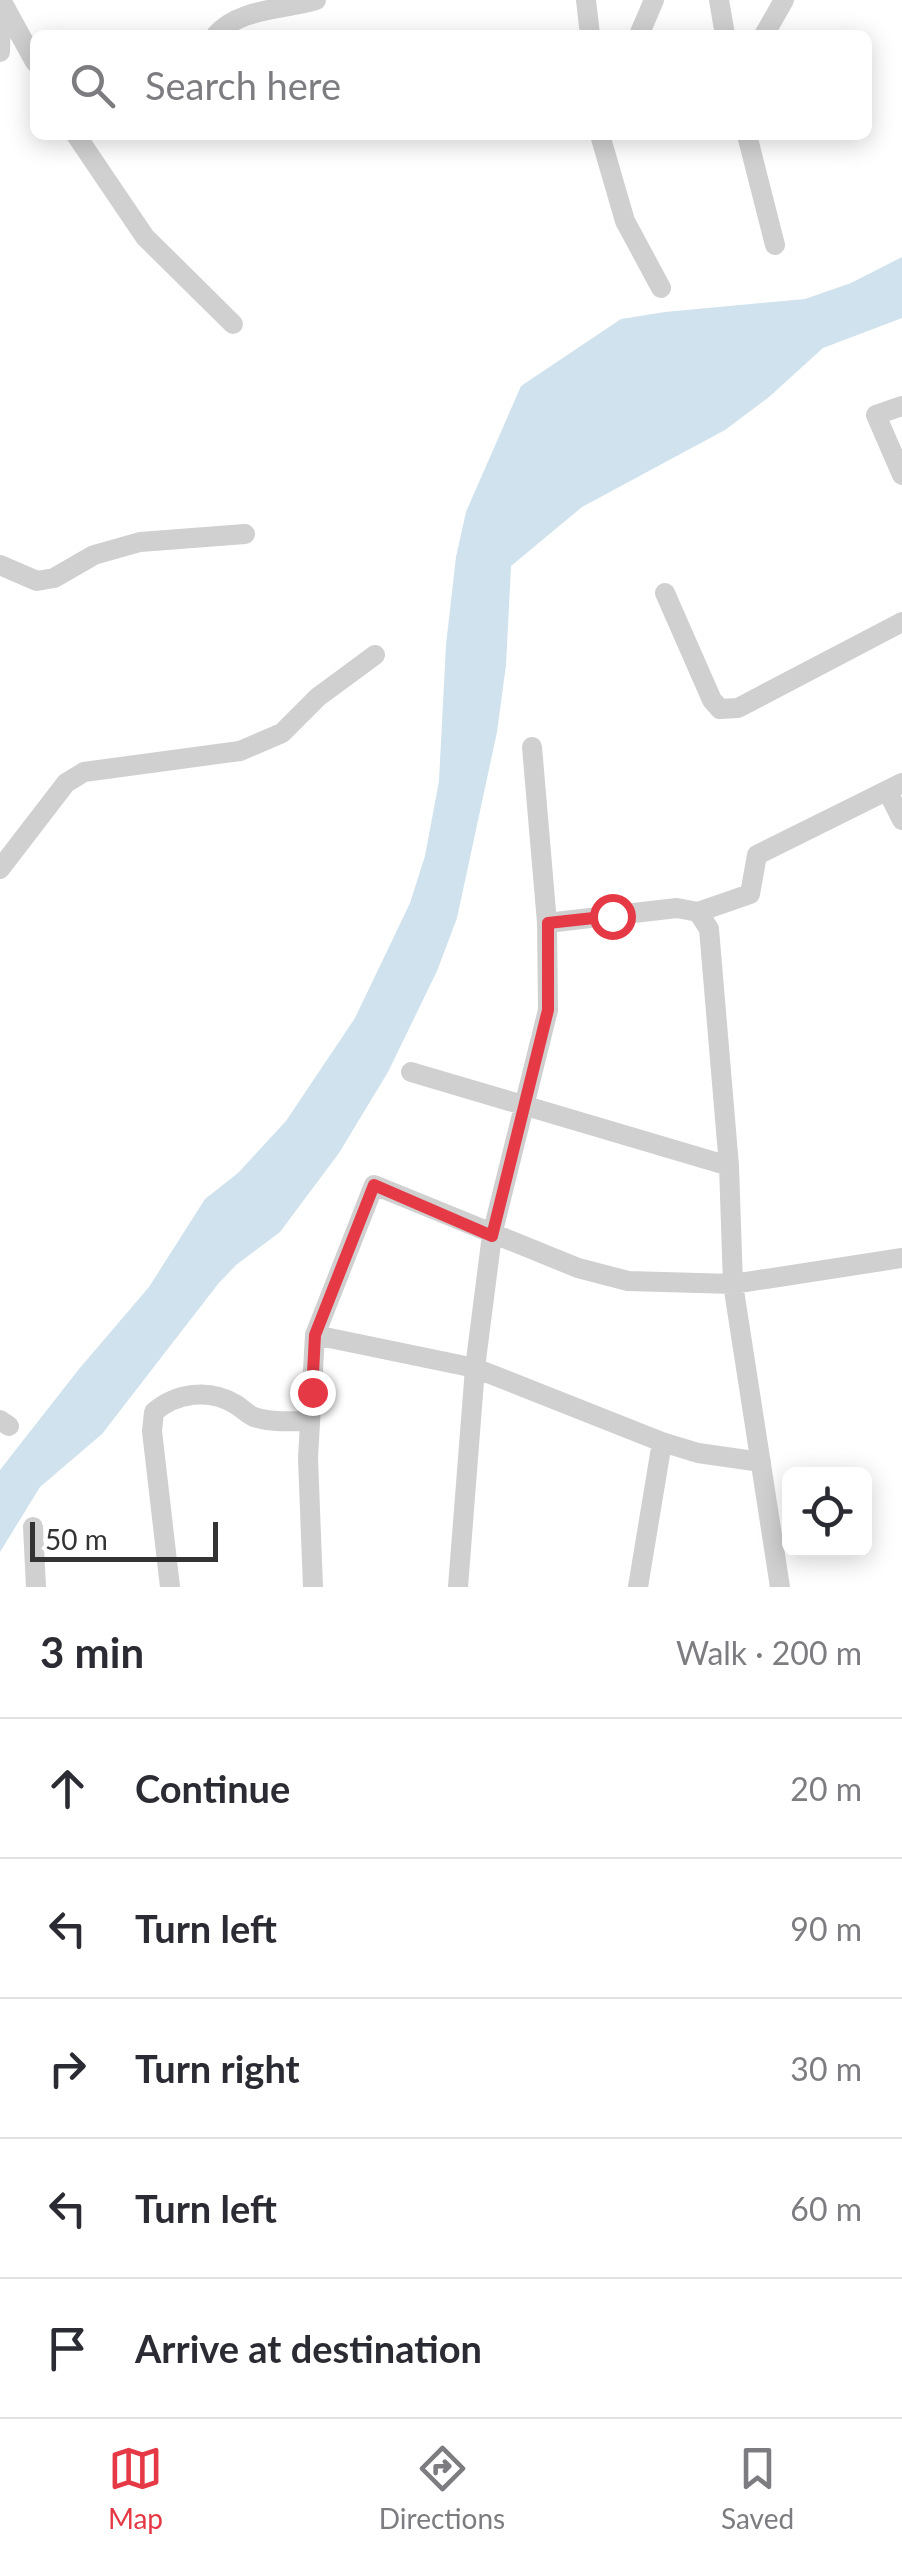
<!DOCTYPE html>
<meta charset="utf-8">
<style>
:root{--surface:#fff;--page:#f2f2f3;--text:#2b2b33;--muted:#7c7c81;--line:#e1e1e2;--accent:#e63946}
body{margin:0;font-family:Lato,sans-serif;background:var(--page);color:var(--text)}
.controls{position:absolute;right:30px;bottom:30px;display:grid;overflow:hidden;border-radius:15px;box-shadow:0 5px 25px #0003}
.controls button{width:90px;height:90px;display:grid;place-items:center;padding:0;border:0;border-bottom:2px solid var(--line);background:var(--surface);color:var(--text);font:50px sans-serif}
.scale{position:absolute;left:30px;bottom:25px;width:188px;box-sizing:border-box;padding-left:10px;border:5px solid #333;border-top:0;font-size:28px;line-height:35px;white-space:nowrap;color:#333;-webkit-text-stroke:8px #fff;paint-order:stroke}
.stop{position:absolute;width:30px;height:30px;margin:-22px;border:8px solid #e63946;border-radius:50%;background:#fff}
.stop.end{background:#e63946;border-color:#fff;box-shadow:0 2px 10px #0008}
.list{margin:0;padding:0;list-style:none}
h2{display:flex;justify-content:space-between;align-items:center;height:130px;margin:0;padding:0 40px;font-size:42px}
h2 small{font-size:32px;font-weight:400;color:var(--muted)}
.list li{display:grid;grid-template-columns:65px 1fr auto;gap:30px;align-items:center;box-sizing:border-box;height:140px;padding:0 40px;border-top:2px solid var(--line)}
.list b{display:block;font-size:38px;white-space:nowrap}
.list em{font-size:32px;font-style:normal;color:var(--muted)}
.icon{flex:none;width:55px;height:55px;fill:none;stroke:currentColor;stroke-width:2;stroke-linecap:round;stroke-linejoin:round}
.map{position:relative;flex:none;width:902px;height:1587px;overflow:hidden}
.search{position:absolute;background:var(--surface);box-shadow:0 5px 25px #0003;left:30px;right:30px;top:30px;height:110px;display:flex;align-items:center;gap:25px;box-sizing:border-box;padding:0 35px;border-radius:15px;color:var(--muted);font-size:38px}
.sheet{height:830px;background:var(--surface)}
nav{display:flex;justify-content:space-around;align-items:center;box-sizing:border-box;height:140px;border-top:2px solid var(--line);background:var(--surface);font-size:28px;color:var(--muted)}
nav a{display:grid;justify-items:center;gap:5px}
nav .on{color:var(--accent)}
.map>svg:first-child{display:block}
</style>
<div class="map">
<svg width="902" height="1587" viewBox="0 0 902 1587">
<rect width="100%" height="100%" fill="#fff"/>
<path fill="#cfe2ee" d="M902 257V318L823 348 769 397 725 430 582 507 511 566 506 665 497 732 457 918 437 971 388 1072 339 1153 280 1232 236 1265 218 1284 102 1434 40 1487 0 1552V1470L79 1369 149 1287 205 1199 238 1173 286 1121 355 1018 410 903 425 856 439 781 446 645 456 557 466 512 521 386 621 319 665 312 805 299 851 283Z"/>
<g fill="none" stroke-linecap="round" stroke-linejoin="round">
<path stroke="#d0d0d0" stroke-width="20" d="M1 0 35 62
M586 0 590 35
M719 0 725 35
M216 35C239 8 284 10 316 0
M639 35 654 0
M764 35 784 0
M0 52 1 4
M76 135 145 237 233 324
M600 135 625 221 661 288
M747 135 775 245
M902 406 876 415 902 475
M0 565 37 581 54 578 94 555 140 542 245 534
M665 593 712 700 720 709 738 708 902 622
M888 792 902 820
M0 869 66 783 84 772 240 751 282 733 318 697 375 655
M698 912 709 929 729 1166 733 1284 780 1587
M547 923 677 908 698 912 750 894 757 855 902 783
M411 1072 729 1166
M315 1335 475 1368 662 1442 698 1453 761 1462
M0 1420 9 1426
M33 1527 36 1587
M170 1587 152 1431 154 1412C176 1393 209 1388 235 1404 242 1408 247 1414 254 1417 272 1423 292 1421 310 1421
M313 1587 308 1458 315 1335 374 1185 578 1268 628 1281 733 1284 902 1258
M458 1587 475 1368 492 1235 548 1010 547 923 532 747
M638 1587 662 1442"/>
</g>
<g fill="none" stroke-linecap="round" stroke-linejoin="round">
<path stroke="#e63946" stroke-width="12" d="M312 1392 315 1335 374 1185 492 1236 548 1010V923L612 916"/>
</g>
</svg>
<div class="controls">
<button><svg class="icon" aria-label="locate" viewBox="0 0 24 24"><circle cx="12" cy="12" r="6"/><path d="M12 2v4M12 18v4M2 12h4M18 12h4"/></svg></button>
</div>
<div class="scale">50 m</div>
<div class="stop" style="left:612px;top:916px"></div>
<div class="stop end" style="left:312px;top:1392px"></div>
<div class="search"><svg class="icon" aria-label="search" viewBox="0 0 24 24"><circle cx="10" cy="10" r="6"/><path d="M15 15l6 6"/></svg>Search here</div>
</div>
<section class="sheet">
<h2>3 min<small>Walk · 200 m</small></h2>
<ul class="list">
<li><svg class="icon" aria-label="ahead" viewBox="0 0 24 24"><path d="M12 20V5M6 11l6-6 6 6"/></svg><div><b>Continue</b></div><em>20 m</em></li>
<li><svg class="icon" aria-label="left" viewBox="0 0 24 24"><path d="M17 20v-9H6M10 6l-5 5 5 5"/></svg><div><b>Turn left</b></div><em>90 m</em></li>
<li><svg class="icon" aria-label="right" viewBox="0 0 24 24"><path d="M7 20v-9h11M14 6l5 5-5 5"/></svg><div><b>Turn right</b></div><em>30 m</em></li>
<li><svg class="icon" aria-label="left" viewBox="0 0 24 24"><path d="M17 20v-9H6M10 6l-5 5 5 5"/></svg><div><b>Turn left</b></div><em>60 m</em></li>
<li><svg class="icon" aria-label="arrive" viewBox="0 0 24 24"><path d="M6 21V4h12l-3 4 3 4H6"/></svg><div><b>Arrive at destination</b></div></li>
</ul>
</section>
<nav>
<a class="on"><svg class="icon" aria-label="map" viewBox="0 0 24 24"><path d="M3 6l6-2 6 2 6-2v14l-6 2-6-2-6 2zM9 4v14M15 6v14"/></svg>Map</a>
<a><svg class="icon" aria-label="directions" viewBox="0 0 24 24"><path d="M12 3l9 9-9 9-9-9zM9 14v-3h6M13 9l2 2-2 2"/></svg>Directions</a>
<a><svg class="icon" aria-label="saved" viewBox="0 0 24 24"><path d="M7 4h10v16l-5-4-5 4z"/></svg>Saved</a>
</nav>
